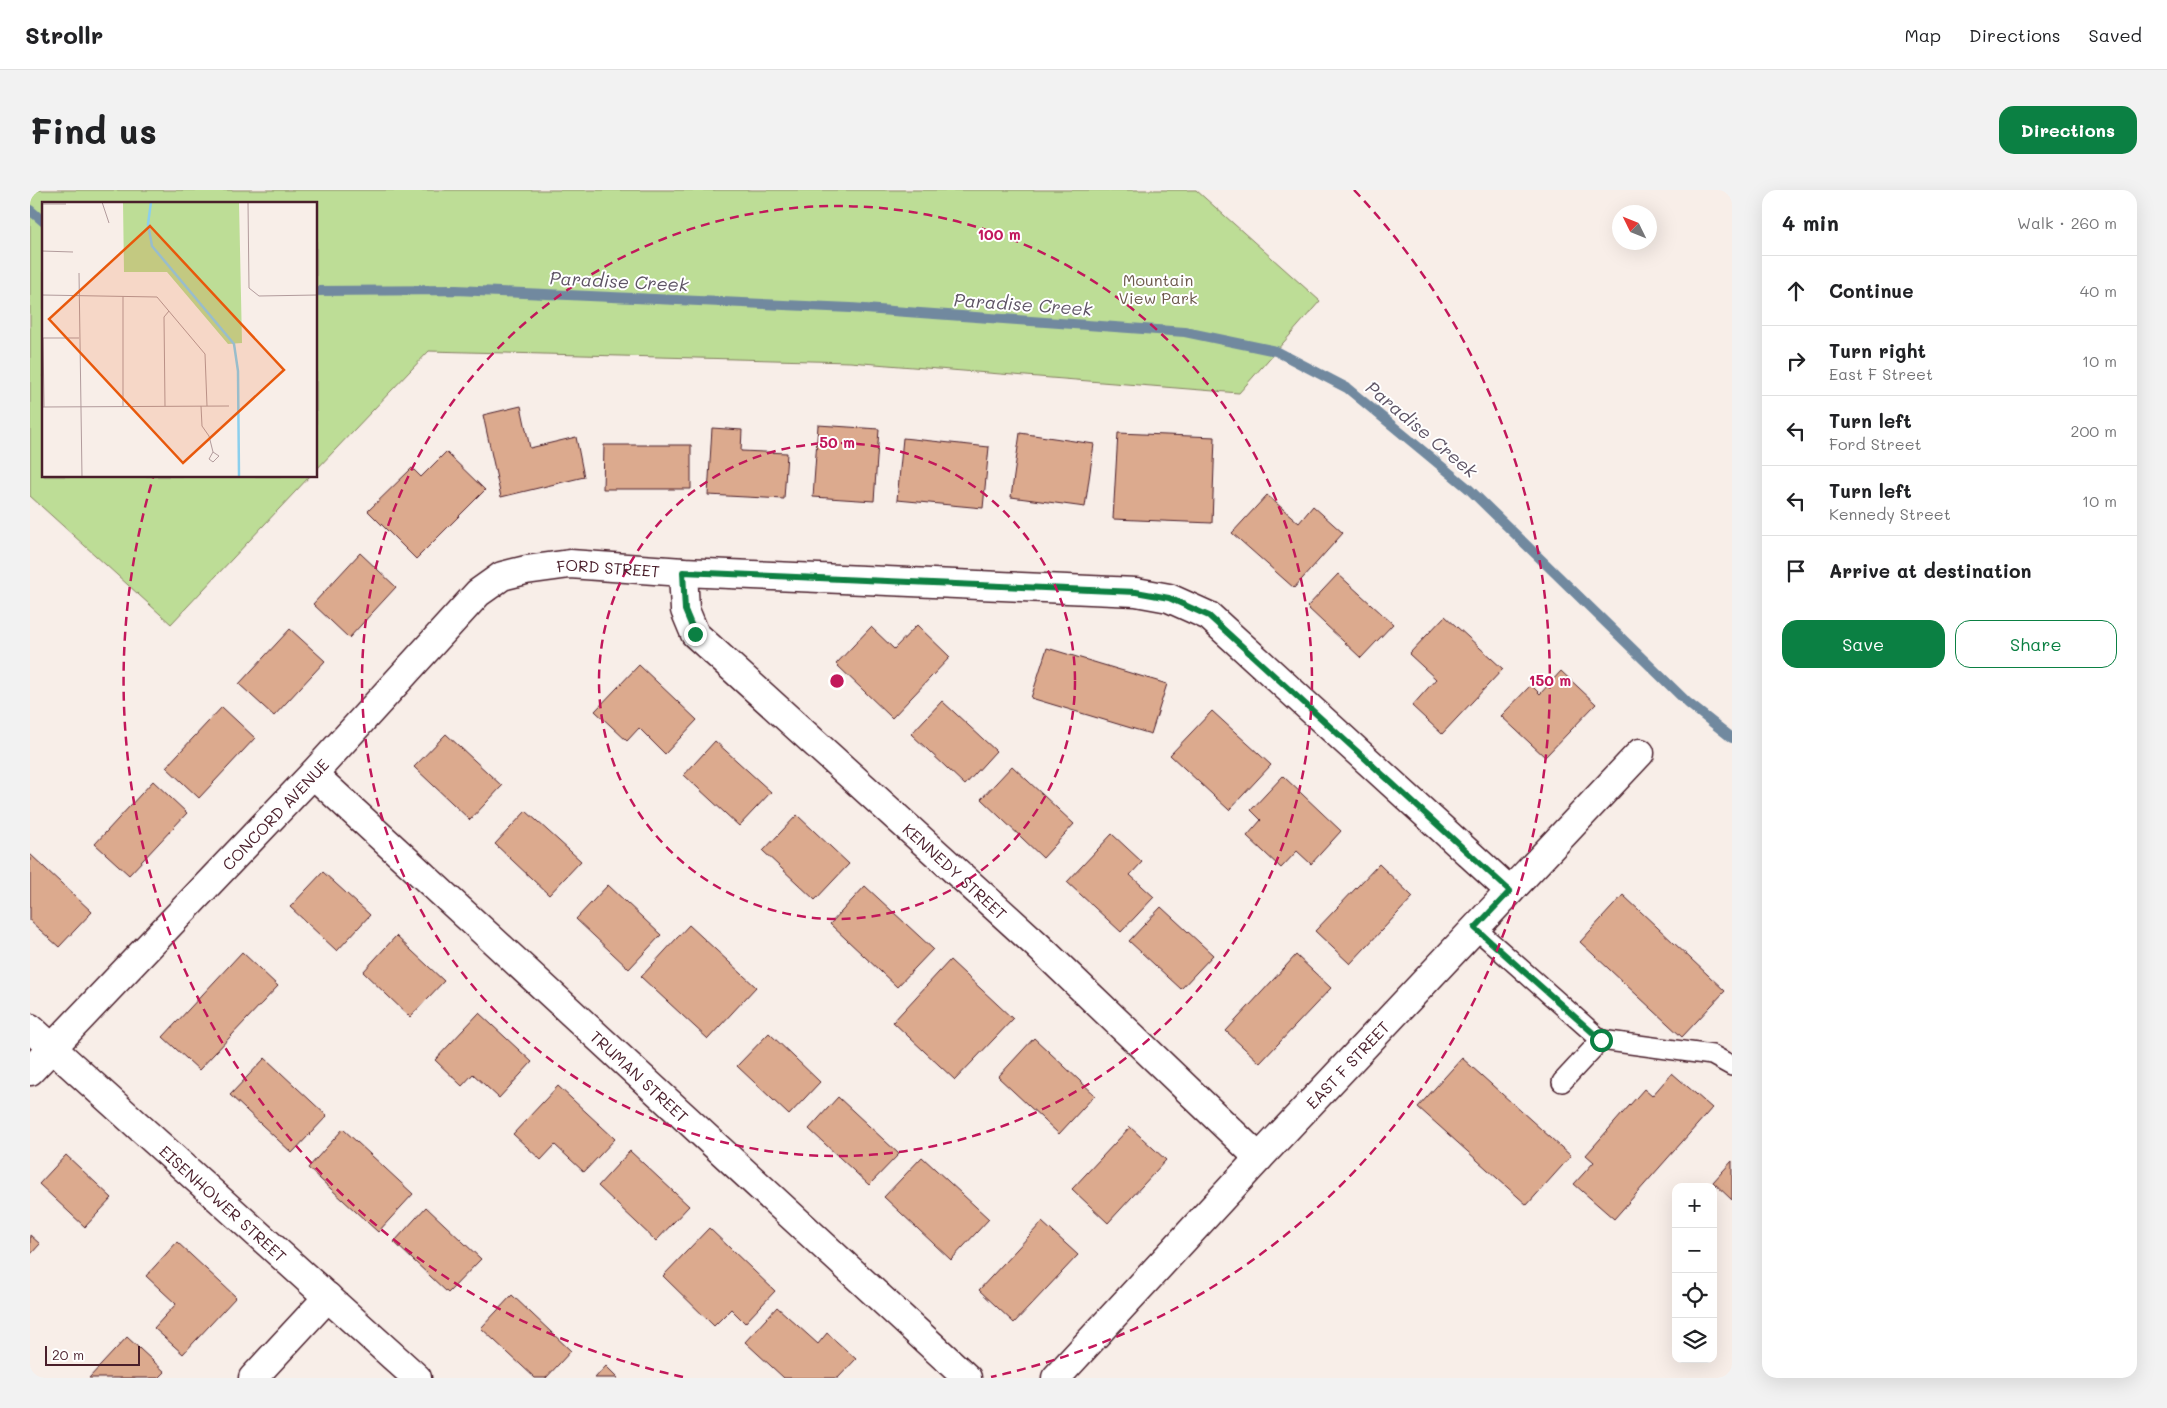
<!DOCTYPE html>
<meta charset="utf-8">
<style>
:root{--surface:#fff;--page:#f2f2f2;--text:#202124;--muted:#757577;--line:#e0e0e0;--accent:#0b8043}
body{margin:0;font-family:Mali,sans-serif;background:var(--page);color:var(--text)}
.controls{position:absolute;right:15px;bottom:15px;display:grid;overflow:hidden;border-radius:10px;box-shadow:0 5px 20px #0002}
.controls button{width:45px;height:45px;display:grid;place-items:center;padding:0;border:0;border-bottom:1px solid var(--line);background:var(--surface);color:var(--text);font:25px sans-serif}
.compass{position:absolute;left:1582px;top:15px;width:45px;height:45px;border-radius:50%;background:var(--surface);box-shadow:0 5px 20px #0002;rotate:313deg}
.scale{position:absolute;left:15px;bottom:12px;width:95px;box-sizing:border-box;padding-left:5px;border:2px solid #4a1f2b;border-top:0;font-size:14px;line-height:18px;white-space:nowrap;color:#4a1f2b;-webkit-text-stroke:4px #fff;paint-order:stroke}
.stop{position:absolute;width:15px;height:15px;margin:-11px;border:4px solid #0b8043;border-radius:50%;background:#fff}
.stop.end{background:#0b8043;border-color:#fff;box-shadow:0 1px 5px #0008}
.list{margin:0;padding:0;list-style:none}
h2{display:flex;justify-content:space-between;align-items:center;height:65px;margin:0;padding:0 20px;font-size:21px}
h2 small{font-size:16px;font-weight:400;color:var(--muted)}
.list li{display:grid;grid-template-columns:32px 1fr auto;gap:15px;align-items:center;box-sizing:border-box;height:70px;padding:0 20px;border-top:1px solid var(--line)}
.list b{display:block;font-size:19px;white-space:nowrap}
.list p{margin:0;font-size:16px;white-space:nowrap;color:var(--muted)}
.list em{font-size:16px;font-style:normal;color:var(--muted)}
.actions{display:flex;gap:10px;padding:15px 20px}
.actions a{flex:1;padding:11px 0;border:1px solid var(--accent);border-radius:15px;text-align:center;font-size:18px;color:var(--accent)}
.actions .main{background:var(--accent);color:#fff}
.icon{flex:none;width:28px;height:28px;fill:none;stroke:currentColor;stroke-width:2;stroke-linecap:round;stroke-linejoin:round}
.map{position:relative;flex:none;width:1702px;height:1188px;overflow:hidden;border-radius:15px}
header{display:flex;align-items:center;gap:30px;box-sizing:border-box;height:70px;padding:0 25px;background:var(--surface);border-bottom:1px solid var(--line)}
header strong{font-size:24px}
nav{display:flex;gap:28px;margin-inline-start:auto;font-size:18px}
.intro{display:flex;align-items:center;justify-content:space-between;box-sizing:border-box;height:120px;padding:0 30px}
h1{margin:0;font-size:35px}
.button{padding:12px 22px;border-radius:15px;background:var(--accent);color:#fff;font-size:18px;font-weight:700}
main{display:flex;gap:30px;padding:0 30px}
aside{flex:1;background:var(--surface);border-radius:15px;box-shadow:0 5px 20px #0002}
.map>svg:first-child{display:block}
</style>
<header>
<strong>Strollr</strong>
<nav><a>Map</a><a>Directions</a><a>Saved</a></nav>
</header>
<div class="intro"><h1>Find us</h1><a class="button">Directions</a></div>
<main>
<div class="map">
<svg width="1702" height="1188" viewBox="0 0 1702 1188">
<rect width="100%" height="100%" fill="#f8eee8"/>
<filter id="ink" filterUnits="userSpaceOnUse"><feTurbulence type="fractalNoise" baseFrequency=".02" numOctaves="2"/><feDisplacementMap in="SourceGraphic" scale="10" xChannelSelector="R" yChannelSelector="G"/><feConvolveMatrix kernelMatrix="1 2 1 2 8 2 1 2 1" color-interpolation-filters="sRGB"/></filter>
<g filter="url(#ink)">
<path fill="#bddd96" stroke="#847e60" d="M0 0H1166L1290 111 1209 203 820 172 399 161 286 280V14H14V286H280L141 434 0 306Z"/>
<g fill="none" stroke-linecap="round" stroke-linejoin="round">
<path stroke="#71899f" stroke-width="10" d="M0 20 14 32
M286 101 426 100 821 118 1155 142 1246 161 1317 198 1439 299 1658 513 1702 548"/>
</g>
<path fill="#dcaa8e" stroke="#4a1f2b" d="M491 216 500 258 546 247 554 287 471 307 453 225Z
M788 235 849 239 844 311 783 307Z
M682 238 712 240 711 261 757 263 754 309 678 305Z
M990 243 1064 254 1055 317 981 307Z
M1088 243 1185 247 1182 333 1083 329Z
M873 248 959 257 953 318 867 310Z
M574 255H661V299H573Z
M416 262 455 300 386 369 338 321 382 278 391 287Z
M1237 305 1269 333 1283 316 1313 343 1264 398 1202 343Z
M330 363 366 397 319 448 283 414Z
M1308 384 1363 434 1331 468 1277 417Z
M1415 426 1473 479 1412 544 1382 516 1406 489 1379 464Z
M887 435 920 467 862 528 806 474 841 437 864 459Z
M260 439 295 471 244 526 209 494Z
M1017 458 1137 494 1121 544 1001 508Z
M609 475 667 530 635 564 609 538 597 551 565 521Z
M1531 481 1566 514 1515 567 1471 526 1501 495 1510 504Z
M912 511 966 561 935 595 881 544Z
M192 517 225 548 169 608 136 577Z
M1182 521 1241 575 1199 620 1140 565Z
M416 544 472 596 440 630 384 577Z
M685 551 741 602 709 636 654 585Z
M982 576 1044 634 1013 668 951 609Z
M1253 586 1311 641 1281 674 1267 661 1251 678 1217 646 1231 630 1221 620Z
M123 591 157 623 99 685 65 654Z
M496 621 551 671 519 705 465 654Z
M767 625 819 674 785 710 733 661Z
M1082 644 1112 672 1100 685 1124 707 1091 742 1037 692Z
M0 664 62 722 29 757 0 731Z
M1349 674 1383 707 1320 774 1285 741Z
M293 682 340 725 307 761 260 717Z
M578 695 631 745 599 779 546 729Z
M835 696 903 759 867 797 800 734Z
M1593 705 1695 801 1652 847 1550 752Z
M1131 717 1183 765 1151 799 1099 751Z
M659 735 726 797 678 849 611 787Z
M366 746 414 791 380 827 333 782Z
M212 762 248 796 169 880 133 847Z
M1266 765 1301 798 1230 873 1196 841Z
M920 770 983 829 925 890 863 832Z
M449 823 502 872 469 908 443 884 432 896 405 870Z
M739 843 790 892 759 925 707 876Z
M1004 848 1065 905 1029 944 968 887Z
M235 868 297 926 262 963 200 905Z
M1432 868 1541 966 1497 1015 1388 917Z
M1642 883 1682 918 1584 1029 1544 994 1564 972 1556 965 1614 899 1622 906Z
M528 896 585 949 554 982 525 955 511 970 483 944Z
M808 907 869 964 839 995 779 939Z
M1100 937 1136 970 1078 1033 1042 999Z
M313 939 383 1004 348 1042 278 978Z
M600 961 659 1016 626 1051 568 996Z
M36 965 82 1008 55 1037 9 994Z
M892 967 959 1029 921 1070 854 1007Z
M1702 971V1010L1683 992Z
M396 1017 451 1069 418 1103 364 1052Z
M1012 1032 1048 1065 984 1133 949 1100Z
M679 1038 745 1101 715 1133 701 1119 684 1136 633 1086Z
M0 1045 10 1054 0 1065Z
M147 1052 206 1107 153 1164 124 1138 146 1114 116 1086Z
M482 1105 541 1161 516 1188H505L451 1138Z
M747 1117 788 1154 797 1143 826 1169 808 1188H754L715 1152Z
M97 1147 135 1182 129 1188H59Z
M576 1176 588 1188H565Z"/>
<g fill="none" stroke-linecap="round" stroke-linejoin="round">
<defs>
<path id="lane" d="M1445 738 1571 850 1682 865 1702 876
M1532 892 1571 850"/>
<g id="street">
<path id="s1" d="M653 382 655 420 665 444 1007 755 1229 968"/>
<path id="s2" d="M283 584 937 1188"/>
<path id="s3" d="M0 838 387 1188"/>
<path id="s4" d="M0 881 283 584 448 403 472 386 496 380 540 374 653 382 1106 402 1139 408 1179 426 1480 701"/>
<path d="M223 1188 298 1107"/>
<path id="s5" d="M1026 1188 1229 968 1610 563"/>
</g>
</defs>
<use href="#lane" stroke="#4a1f2b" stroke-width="22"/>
<use href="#street" stroke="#4a1f2b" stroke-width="31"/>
<use href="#lane" stroke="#fff" stroke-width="19"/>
<use href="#street" stroke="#fff" stroke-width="28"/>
</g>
</g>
<g fill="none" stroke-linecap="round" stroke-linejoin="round" filter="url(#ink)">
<path stroke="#0b8043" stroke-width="6" d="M665 444 655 420 653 382 1106 402 1139 408 1179 426 1480 701 1445 738 1571 850"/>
</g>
<g fill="none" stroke="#c2185b" stroke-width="2.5" stroke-dasharray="9 6">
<circle cx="807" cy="491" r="238"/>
<circle cx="807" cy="491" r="475"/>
<path d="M653 1187A713 713 0 0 1 123 288M1324 0A713 713 0 0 1 961 1187"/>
</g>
<g text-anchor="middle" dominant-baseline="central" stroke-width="4" stroke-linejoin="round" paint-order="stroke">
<g font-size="16" fill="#6c584b" stroke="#fff">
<text x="1128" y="89">Mountain<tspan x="1128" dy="18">View Park</tspan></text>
</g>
<g font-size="16" fill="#4a1f2b" stroke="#fff">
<text stroke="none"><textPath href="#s4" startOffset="792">FORD STREET</textPath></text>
<text stroke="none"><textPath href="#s4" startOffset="355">CONCORD AVENUE</textPath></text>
<text stroke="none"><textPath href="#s1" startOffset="416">KENNEDY STREET</textPath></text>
<text stroke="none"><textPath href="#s5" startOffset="428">EAST F STREET</textPath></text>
<text stroke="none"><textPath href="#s2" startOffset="445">TRUMAN STREET</textPath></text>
<text stroke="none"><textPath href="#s3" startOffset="261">EISENHOWER STREET</textPath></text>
</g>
<g font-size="18" font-style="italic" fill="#5e5465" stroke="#fff">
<text transform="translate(589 91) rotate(3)">Paradise Creek</text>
<text transform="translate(993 114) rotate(4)">Paradise Creek</text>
<text transform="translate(1392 239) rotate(40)">Paradise Creek</text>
</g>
</g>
<g transform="translate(12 12)">
<rect width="275" height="275" fill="#f8eee8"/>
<path d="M81 0H197L200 141 186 142 125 70H82Z" fill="#bddd96"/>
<path fill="none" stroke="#8bcfed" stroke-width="2.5" d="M109 0 106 22 110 44 192 142 196 169 197 275"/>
<path fill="none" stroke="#b29b9c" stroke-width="1" d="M60 0 67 21M206 0 207 86 217 94 275 93M0 2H24M0 49 31 50M37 71 40 275M0 93 115 95 163 152 165 204M81 94V204M123 204 122 115 127 109M159 204 160 224 167 234 171 250M0 205 187 204M2 205 1 136H37M171 250 177 254 171 260 167 257Z"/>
<path fill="#e8590c" fill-opacity="0.15" stroke="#e8590c" stroke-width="2.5" d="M108 24 242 168 141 261 7 117Z"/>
<rect width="275" height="275" fill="none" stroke="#4a1f2b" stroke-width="2.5"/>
</g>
<circle cx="807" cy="491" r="8" fill="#c2185b" stroke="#fff" stroke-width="2.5"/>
<g font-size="15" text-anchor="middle" font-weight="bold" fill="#c2185b" stroke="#fff" stroke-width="4" stroke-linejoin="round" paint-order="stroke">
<text x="969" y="50">100 m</text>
<text x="807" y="258">50 m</text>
<text x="1520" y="496">150 m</text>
</g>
</svg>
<div class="controls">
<button>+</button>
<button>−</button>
<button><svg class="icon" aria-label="locate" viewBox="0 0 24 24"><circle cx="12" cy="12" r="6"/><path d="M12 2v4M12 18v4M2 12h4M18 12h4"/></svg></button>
<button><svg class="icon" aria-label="layers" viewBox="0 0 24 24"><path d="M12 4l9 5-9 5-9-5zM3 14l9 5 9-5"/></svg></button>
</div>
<svg class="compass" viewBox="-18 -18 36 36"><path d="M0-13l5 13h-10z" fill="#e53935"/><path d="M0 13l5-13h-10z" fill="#757577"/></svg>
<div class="scale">20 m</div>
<div class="stop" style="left:1571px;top:850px"></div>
<div class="stop end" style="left:665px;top:444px"></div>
</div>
<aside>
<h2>4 min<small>Walk · 260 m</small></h2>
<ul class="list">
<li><svg class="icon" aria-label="ahead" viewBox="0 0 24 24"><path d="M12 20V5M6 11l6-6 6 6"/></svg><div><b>Continue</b></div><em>40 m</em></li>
<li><svg class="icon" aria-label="right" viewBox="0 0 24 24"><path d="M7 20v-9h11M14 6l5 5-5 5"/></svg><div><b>Turn right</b><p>East F Street</p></div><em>10 m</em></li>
<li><svg class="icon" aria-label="left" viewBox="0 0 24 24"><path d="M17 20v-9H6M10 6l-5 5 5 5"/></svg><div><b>Turn left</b><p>Ford Street</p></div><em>200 m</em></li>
<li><svg class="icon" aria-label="left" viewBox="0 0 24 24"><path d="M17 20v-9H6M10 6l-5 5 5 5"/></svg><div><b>Turn left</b><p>Kennedy Street</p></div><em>10 m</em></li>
<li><svg class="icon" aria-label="arrive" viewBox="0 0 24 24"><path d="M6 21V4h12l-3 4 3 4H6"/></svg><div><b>Arrive at destination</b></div></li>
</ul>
<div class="actions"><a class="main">Save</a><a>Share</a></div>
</aside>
</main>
